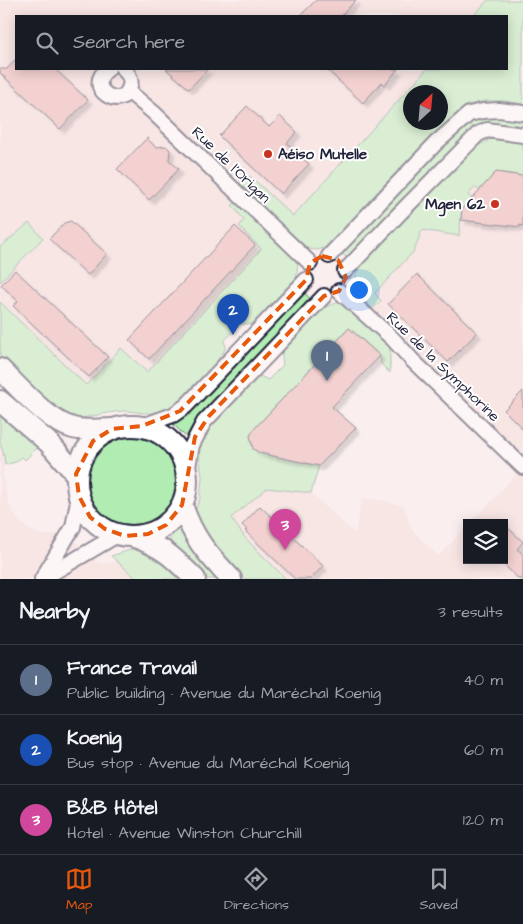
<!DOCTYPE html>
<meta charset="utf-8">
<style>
:root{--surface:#171b24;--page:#242831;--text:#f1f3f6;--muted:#9ea1a6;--line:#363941;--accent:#ea580c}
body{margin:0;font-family:"Architects Daughter",sans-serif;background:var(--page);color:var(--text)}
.controls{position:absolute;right:15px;bottom:15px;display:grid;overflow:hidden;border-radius:0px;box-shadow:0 2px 12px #0003}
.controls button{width:45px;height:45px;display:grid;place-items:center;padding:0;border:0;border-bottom:1px solid var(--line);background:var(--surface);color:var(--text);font:25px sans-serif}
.compass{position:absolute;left:403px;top:85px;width:45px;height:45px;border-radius:50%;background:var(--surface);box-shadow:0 2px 12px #0003;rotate:26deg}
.you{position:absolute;left:358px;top:289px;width:18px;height:18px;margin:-12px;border:4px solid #fff;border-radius:50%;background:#1a73e8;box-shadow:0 0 0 8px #1a73e833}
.badge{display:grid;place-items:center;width:32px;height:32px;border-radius:50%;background:var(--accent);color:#fff;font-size:16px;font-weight:700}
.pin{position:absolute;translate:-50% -41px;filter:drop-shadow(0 1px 2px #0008)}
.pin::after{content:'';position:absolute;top:26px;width:18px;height:15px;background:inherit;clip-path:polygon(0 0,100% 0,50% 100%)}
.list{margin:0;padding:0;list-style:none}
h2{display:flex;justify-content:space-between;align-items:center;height:65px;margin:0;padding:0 20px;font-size:21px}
h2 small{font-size:16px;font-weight:400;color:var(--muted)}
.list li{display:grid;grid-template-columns:32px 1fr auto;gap:15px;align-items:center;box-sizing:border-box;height:70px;padding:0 20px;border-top:1px solid var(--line)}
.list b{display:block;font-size:19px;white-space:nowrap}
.list p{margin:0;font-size:16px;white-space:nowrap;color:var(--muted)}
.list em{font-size:16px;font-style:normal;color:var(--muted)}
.icon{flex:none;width:28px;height:28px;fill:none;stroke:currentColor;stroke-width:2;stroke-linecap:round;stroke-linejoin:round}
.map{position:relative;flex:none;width:523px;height:579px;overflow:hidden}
.search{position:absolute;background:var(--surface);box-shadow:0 2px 12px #0003;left:15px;right:15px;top:15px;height:55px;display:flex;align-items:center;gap:12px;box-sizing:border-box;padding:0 18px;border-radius:0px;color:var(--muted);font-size:19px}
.sheet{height:275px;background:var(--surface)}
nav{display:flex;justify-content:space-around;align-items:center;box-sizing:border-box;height:70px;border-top:1px solid var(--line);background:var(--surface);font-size:14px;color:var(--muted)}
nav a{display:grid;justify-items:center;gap:2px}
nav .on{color:var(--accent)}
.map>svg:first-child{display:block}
</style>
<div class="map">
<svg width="523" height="579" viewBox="0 0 523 579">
<defs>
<filter id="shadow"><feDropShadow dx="4.5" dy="4.5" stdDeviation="1" flood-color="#0004"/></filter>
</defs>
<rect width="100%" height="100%" fill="#faefee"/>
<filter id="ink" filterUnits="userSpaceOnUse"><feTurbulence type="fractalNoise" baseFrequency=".02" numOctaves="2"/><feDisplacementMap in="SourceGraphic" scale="10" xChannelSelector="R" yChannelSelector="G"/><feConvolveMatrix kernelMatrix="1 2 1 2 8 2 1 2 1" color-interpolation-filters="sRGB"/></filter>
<g filter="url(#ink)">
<path fill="#f5dbda" d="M0 0H152L155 2 157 0H488L473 16H16V69H427L293 216 279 204 241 183 242 197 232 205 244 220 239 226 261 249 146 372 121 348 86 385 0 302V282L43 238 29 223 0 247Z
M496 172 523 176V467L367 316 380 301 375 293 414 251 422 230 462 209 468 195 475 187 479 190Z
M0 443 4 456 5 465 3 476 9 504 17 518 28 529 41 535H56L61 530 69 535 96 561 100 563 118 561 137 579H0Z
M523 467V579H286L246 539 231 518 267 488 311 493 355 534 362 498 385 501 404 506 412 530 438 556 467 527V560H504V523H471Z"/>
<path fill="#b1edb2" stroke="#6a8876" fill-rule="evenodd" d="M488 0H523V104L504 101H484L465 106 386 183 329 246 318 250 308 249 263 207 240 183 250 176 293 216 427 69H507V16H473ZM410 92H440V122H410Z
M484 115 523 118V126C503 123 489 121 471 131L348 259 342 253 460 128 472 119Z
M491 139 523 143V176L496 172 479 191 475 187 468 195 472 198 462 209 459 236 422 230 414 251 375 293 381 301 373 309C359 294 351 292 357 270L462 159 479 145Z
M237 202 298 261 297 274 295 282 255 324H241L224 341 226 347C217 365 182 407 162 412 151 415 138 412 127 411 112 411 96 416 81 418 55 416 20 375 0 357V302L86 385 121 348 147 372 261 249 239 226 244 220 232 205Z
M29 223 43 238 0 282V247Z
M305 293 311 300 196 419 186 437 172 423 190 411Z
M336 303 346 305 390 347V373L381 364 380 356 349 328 254 429C249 439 249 446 260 453L319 466 311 493 267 488 231 518 246 539 286 579H241L204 538 194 514 200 498 202 477 199 452 202 432 258 375 268 380 283 365 281 350 322 308Z
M0 411 38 447 25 460 22 457 16 462 5 465 4 456 0 443Z
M87 480a45 45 0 1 1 90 0a45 45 0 1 1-90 0Z
M179 529 183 530 194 553 218 579H207L170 541V538Z
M133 549 153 555 184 579H137L111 556Z"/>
<path fill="#e8adaa" stroke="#22223b" filter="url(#shadow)" d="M316 0H356L341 16H300Z
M16 59V69H55L88 100 60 129 0 73V69H7Z
M166 69H208L189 89Z
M326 69H398L385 85 382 82 363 103Z
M247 106 269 127 280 116 297 132 287 143 309 164 281 194 219 136Z
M147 138 155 147 166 146 170 150 169 160 179 169 149 200 117 169Z
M496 172 523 176V226L520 225V227L461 220 462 209Z
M71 221 107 254 88 275 49 239 64 223Z
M235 226 255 245 149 359 129 340Z
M15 270 108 357 89 377 13 306 18 301 1 285Z
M417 274 477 333 448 362 388 304Z
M349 328 380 356 332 407 356 428 319 466 260 453 253 449 250 436 254 429Z
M523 391V429L504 410Z
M260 506 323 566 311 579H295L245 531 247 530 242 525Z
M504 524 523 542 517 549 523 554V579H519L504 565Z"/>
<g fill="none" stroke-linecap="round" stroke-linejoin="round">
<defs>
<path id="minor" d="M108 69C82 88 123 113 130 86 132 79 128 73 123 69
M128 91 154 113 310 263
M329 256 436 143 469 114 483 111 499 110 523 113
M345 271 399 214 478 134 487 130 523 135
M339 291 392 338 412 360 523 467
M142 426 173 415 186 406 306 280
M187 472 192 445 204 422 324 296
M42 579 73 527 79 496
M42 579 119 534"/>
<path id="secondary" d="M0 369C19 387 47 421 73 428 85 431 99 430 112 429
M0 401 49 443 76 474
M77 481a55 55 0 1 1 110 0a55 55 0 1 1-110 0Z
M182 505C194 540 207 553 231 579
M132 536C162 546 173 557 195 579"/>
</defs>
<use href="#minor" stroke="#22223b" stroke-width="18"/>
<use href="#secondary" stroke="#22223b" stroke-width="24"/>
<use href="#minor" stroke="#fff" stroke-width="14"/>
<use href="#secondary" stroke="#fff" stroke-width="20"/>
</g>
</g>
<path d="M0 0H523V579H0ZM322 256 338 260 346 277 339 291 324 296 209 416 195 437 182 505 166 525 148 534 125 536 105 529 90 517 79 496 76 474 93 441 112 429 142 426 180 411 306 280 310 263Z" fill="#faefee" fill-opacity=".55" fill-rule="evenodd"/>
<path fill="none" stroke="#e8590c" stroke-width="4" stroke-dasharray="10 6" stroke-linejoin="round" d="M322 256 338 260 346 277 339 291 324 296 209 416 195 437 182 505 166 525 148 534 125 536 105 529 90 517 79 496 76 474 93 441 112 429 142 426 180 411 306 280 310 263Z"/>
<g fill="#c8321e" stroke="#fff" stroke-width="2">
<circle cx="268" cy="154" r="5"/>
<circle cx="495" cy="204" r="5"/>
</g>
<g text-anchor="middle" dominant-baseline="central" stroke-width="4" stroke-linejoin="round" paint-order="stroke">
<g font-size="15" font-weight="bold" fill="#22223b" stroke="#fff" text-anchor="start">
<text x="278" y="154">Aéiso Mutelle</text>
<text x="485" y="204" text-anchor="end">Mgen 62</text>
</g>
<g font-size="15" fill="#22223b" stroke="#fff">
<text transform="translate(231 165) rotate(44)">Rue de l'Origan</text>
<text transform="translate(443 367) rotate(44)">Rue de la Symphorine</text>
</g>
</g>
</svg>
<div class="controls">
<button><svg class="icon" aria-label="layers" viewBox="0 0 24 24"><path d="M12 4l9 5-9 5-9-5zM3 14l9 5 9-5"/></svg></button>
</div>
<svg class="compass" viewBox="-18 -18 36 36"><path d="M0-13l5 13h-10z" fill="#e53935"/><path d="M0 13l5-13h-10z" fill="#9ea1a6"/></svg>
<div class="you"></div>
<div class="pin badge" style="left:327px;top:381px;background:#5c6f8a">1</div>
<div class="pin badge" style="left:233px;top:335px;background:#1a4fb4">2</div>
<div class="pin badge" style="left:285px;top:550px;background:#d1479c">3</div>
<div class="search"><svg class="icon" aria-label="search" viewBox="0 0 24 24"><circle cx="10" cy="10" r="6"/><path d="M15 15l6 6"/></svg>Search here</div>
</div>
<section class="sheet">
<h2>Nearby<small>3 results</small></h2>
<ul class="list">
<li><span class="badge" style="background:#5c6f8a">1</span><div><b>France Travail</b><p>Public building · Avenue du Maréchal Koenig</p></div><em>40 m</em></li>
<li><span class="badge" style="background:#1a4fb4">2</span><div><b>Koenig</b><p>Bus stop · Avenue du Maréchal Koenig</p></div><em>60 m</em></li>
<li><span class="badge" style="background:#d1479c">3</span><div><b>B&amp;B Hôtel</b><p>Hotel · Avenue Winston Churchill</p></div><em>120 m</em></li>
</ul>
</section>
<nav>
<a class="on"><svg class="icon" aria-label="map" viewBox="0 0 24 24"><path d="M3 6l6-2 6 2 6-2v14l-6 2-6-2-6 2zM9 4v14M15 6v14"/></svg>Map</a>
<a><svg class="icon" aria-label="directions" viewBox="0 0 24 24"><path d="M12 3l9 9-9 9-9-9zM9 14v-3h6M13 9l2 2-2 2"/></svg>Directions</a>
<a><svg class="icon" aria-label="saved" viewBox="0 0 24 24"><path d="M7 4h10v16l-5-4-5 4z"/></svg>Saved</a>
</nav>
